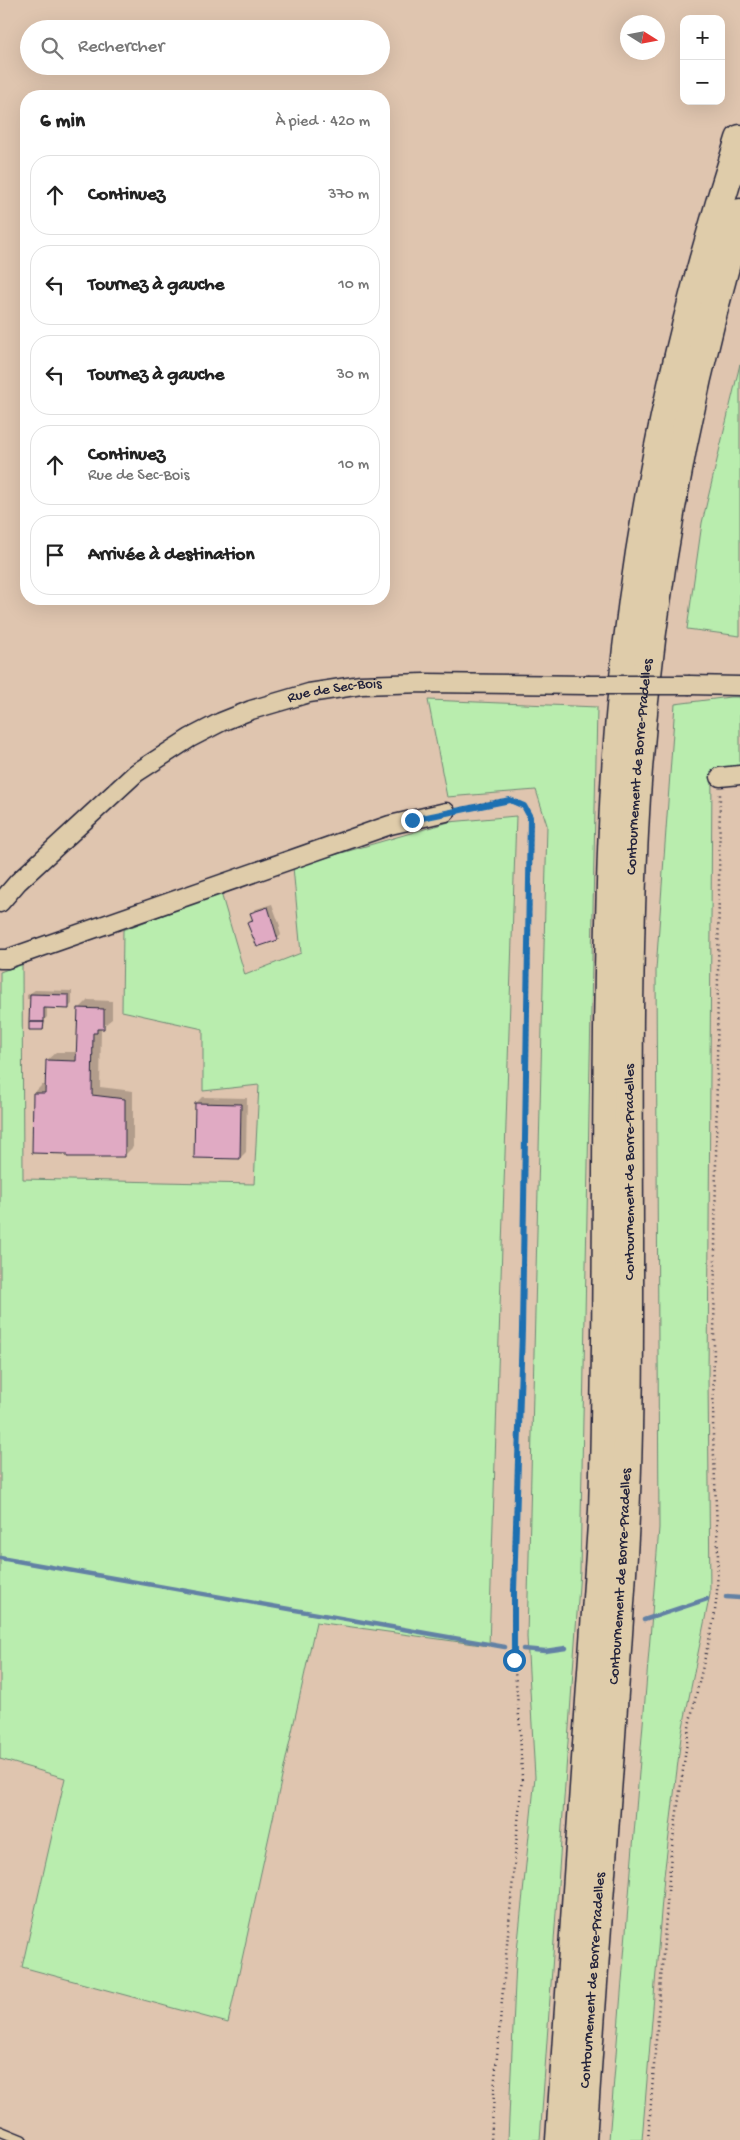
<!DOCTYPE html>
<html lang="fr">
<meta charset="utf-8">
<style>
:root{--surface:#fff;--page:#f2f2f2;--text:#222;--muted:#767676;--line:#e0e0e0}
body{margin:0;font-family:"Gochi Hand",sans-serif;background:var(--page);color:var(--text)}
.controls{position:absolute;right:15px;top:15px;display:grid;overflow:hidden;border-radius:10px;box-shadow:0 5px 20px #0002}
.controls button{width:45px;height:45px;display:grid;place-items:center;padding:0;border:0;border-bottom:1px solid var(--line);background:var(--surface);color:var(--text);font:25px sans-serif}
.compass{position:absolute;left:620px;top:15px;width:45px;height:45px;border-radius:50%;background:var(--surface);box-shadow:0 5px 20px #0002;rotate:101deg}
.stop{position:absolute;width:15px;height:15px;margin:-11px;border:4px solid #1f6fb2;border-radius:50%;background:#fff}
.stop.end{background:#1f6fb2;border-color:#fff;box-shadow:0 1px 5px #0008}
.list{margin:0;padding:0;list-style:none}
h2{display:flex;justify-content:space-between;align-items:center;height:65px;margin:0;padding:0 20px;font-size:21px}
h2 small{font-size:16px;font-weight:400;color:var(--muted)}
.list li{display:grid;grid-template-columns:32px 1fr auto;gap:15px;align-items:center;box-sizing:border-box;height:80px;margin:0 10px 10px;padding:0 10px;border:1px solid var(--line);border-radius:20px}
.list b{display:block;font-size:19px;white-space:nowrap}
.list p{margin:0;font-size:16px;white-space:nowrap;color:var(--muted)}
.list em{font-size:16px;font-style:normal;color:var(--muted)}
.icon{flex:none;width:28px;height:28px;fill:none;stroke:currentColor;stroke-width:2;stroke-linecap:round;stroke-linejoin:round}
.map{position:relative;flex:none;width:740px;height:2140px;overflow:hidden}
.search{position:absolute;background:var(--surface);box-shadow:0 5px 20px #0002;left:20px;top:20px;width:370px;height:55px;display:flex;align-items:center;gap:12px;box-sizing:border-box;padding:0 18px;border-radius:28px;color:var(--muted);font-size:19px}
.panel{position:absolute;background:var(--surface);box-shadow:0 5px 20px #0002;left:20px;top:90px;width:370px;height:515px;border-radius:20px}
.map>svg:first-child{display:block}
</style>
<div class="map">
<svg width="740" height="2140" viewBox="0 0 740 2140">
<rect width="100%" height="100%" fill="#dfc5af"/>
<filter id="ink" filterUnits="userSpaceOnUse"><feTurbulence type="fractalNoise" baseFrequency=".02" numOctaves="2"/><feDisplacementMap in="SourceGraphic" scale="10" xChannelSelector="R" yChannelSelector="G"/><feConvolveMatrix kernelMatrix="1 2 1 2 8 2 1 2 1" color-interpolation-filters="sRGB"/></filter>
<g filter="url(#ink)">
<path fill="#b9edae" stroke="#6e8874" d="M740 364V636L687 629 702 523Z
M730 697H740V767L712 771 708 1379 710 1594 681 1737 664 1876 642 2140H609L659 1528 656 970 675 704Z
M428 700 597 707 580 1571 540 2140H508L516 1961 535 1777 527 1637 547 825 536 790 447 797Z
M516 816 489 1646 316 1622 228 2023 22 1967 65 1778 0 1759V972L22 964 23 1179 254 1184 259 1085 203 1091V1029L122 1011 123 930 221 893 245 975 301 953 293 867 449 822Z"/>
<path fill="#0003" d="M272 904 280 926 279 928 281 935 277 939 249 923 253 918 252 913 256 909Z
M35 990 72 991V1004L68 1008 47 1007V1017L43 1021H45L43 1029 31 999H27V995Z
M88 1000 112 1001V1019L101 1028 100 1087 133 1091V1147L124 1156 34 1093 42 1085H47V1060L56 1052H78L79 1009Z
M202 1097 247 1098 246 1152 240 1158 196 1103Z"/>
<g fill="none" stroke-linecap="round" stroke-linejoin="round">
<path stroke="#6281a4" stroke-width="4.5" d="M0 1558 505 1647
M726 1597 740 1598
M644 1620 707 1599
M523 1649 545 1651 566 1648"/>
</g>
<path fill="#e0aac3" stroke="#22223b" d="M268 907 278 940 257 947 247 923 253 921 250 913Z
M30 994 69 995V1009L44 1008V1022H29Z
M78 1008 104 1009V1029H97V1033H93L92 1095 125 1099V1157H67V1154L32 1153 33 1093H45L46 1060 76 1061Z
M29 1022H44L43 1030H29Z
M195 1103 241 1104 240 1159 194 1158Z"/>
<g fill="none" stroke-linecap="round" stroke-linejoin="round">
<defs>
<path id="service" d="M0 2131 22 2140"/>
<g id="minor">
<path d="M690 685 740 686"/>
<path d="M720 777 740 775"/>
<path id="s1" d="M0 903 18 882 136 773 190 738 221 722 251 710 309 693 361 685 424 683 588 685"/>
<path d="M0 959H7L390 825 446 812"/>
</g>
<g id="trunk">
<path d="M560 2140 603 1510C608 1350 606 1190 608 1030 610 918 611 807 622 696 640 506 681 320 740 139"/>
<path id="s2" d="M582 2140C591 2010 600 1881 610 1751 617 1644 626 1537 628 1430 632 1219 623 1007 636 797 649 598 684 404 740 213"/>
</g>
</defs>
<use href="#service" stroke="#22223b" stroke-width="12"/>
<use href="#minor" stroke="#22223b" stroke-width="21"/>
<use href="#trunk" stroke="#22223b" stroke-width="31"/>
<path stroke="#22223b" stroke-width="2.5" stroke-dasharray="1 4" stroke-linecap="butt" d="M461 809C485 804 527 786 531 824L522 1330 513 1591 514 1660 520 1728 522 1778 495 2078 491 2140
M648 2140 671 1854 690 1721 714 1619 717 1594 718 1552 713 1434 720 792"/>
<use href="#service" stroke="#dfccaa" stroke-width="9"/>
<use href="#minor" stroke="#dfccaa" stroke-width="18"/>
<use href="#trunk" stroke="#dfccaa" stroke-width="28"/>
<defs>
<path id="minor-bridge" d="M588 685H690"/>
</defs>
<use href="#minor-bridge" stroke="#22223b" stroke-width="21" stroke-linecap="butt"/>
<use href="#minor-bridge" stroke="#dfccaa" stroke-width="18"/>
</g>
</g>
<g fill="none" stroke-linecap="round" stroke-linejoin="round" filter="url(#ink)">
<path stroke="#1f6fb2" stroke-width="6" d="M412 820 510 800 524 806 530 817 522 1330 514 1591V1660"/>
</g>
<g text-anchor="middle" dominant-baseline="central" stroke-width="4" stroke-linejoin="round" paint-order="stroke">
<g font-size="15" fill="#22223b" stroke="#dfccaa">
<text stroke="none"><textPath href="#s1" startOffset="406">Rue de Sec-Bois</textPath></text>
<text stroke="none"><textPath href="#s2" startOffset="1375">Contournement de Borre-Pradelles</textPath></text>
<text transform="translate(630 1172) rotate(-90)">Contournement de Borre-Pradelles</text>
<text stroke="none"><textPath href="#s2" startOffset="565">Contournement de Borre-Pradelles</textPath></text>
<text stroke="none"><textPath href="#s2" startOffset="160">Contournement de Borre-Pradelles</textPath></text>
</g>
</g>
</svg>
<div class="controls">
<button>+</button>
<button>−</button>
</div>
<svg class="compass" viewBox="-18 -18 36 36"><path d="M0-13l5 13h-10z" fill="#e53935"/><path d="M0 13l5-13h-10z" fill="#767676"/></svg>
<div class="stop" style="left:514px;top:1660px"></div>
<div class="stop end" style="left:412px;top:820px"></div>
<div class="search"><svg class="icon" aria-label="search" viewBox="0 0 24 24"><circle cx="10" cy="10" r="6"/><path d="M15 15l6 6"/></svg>Rechercher</div>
<section class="panel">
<h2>6 min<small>À pied · 420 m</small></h2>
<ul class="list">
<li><svg class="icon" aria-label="ahead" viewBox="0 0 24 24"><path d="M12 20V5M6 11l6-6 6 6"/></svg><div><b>Continuez</b></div><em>370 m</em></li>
<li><svg class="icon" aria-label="left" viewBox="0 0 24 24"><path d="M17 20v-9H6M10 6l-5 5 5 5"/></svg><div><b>Tournez à gauche</b></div><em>10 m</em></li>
<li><svg class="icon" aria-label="left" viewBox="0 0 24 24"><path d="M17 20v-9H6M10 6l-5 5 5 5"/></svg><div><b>Tournez à gauche</b></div><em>30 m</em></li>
<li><svg class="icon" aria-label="ahead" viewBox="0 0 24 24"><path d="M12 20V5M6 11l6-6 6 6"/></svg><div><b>Continuez</b><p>Rue de Sec-Bois</p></div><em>10 m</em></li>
<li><svg class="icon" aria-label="arrive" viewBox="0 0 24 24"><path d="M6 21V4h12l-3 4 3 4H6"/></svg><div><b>Arrivée à destination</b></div></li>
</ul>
</section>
</div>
